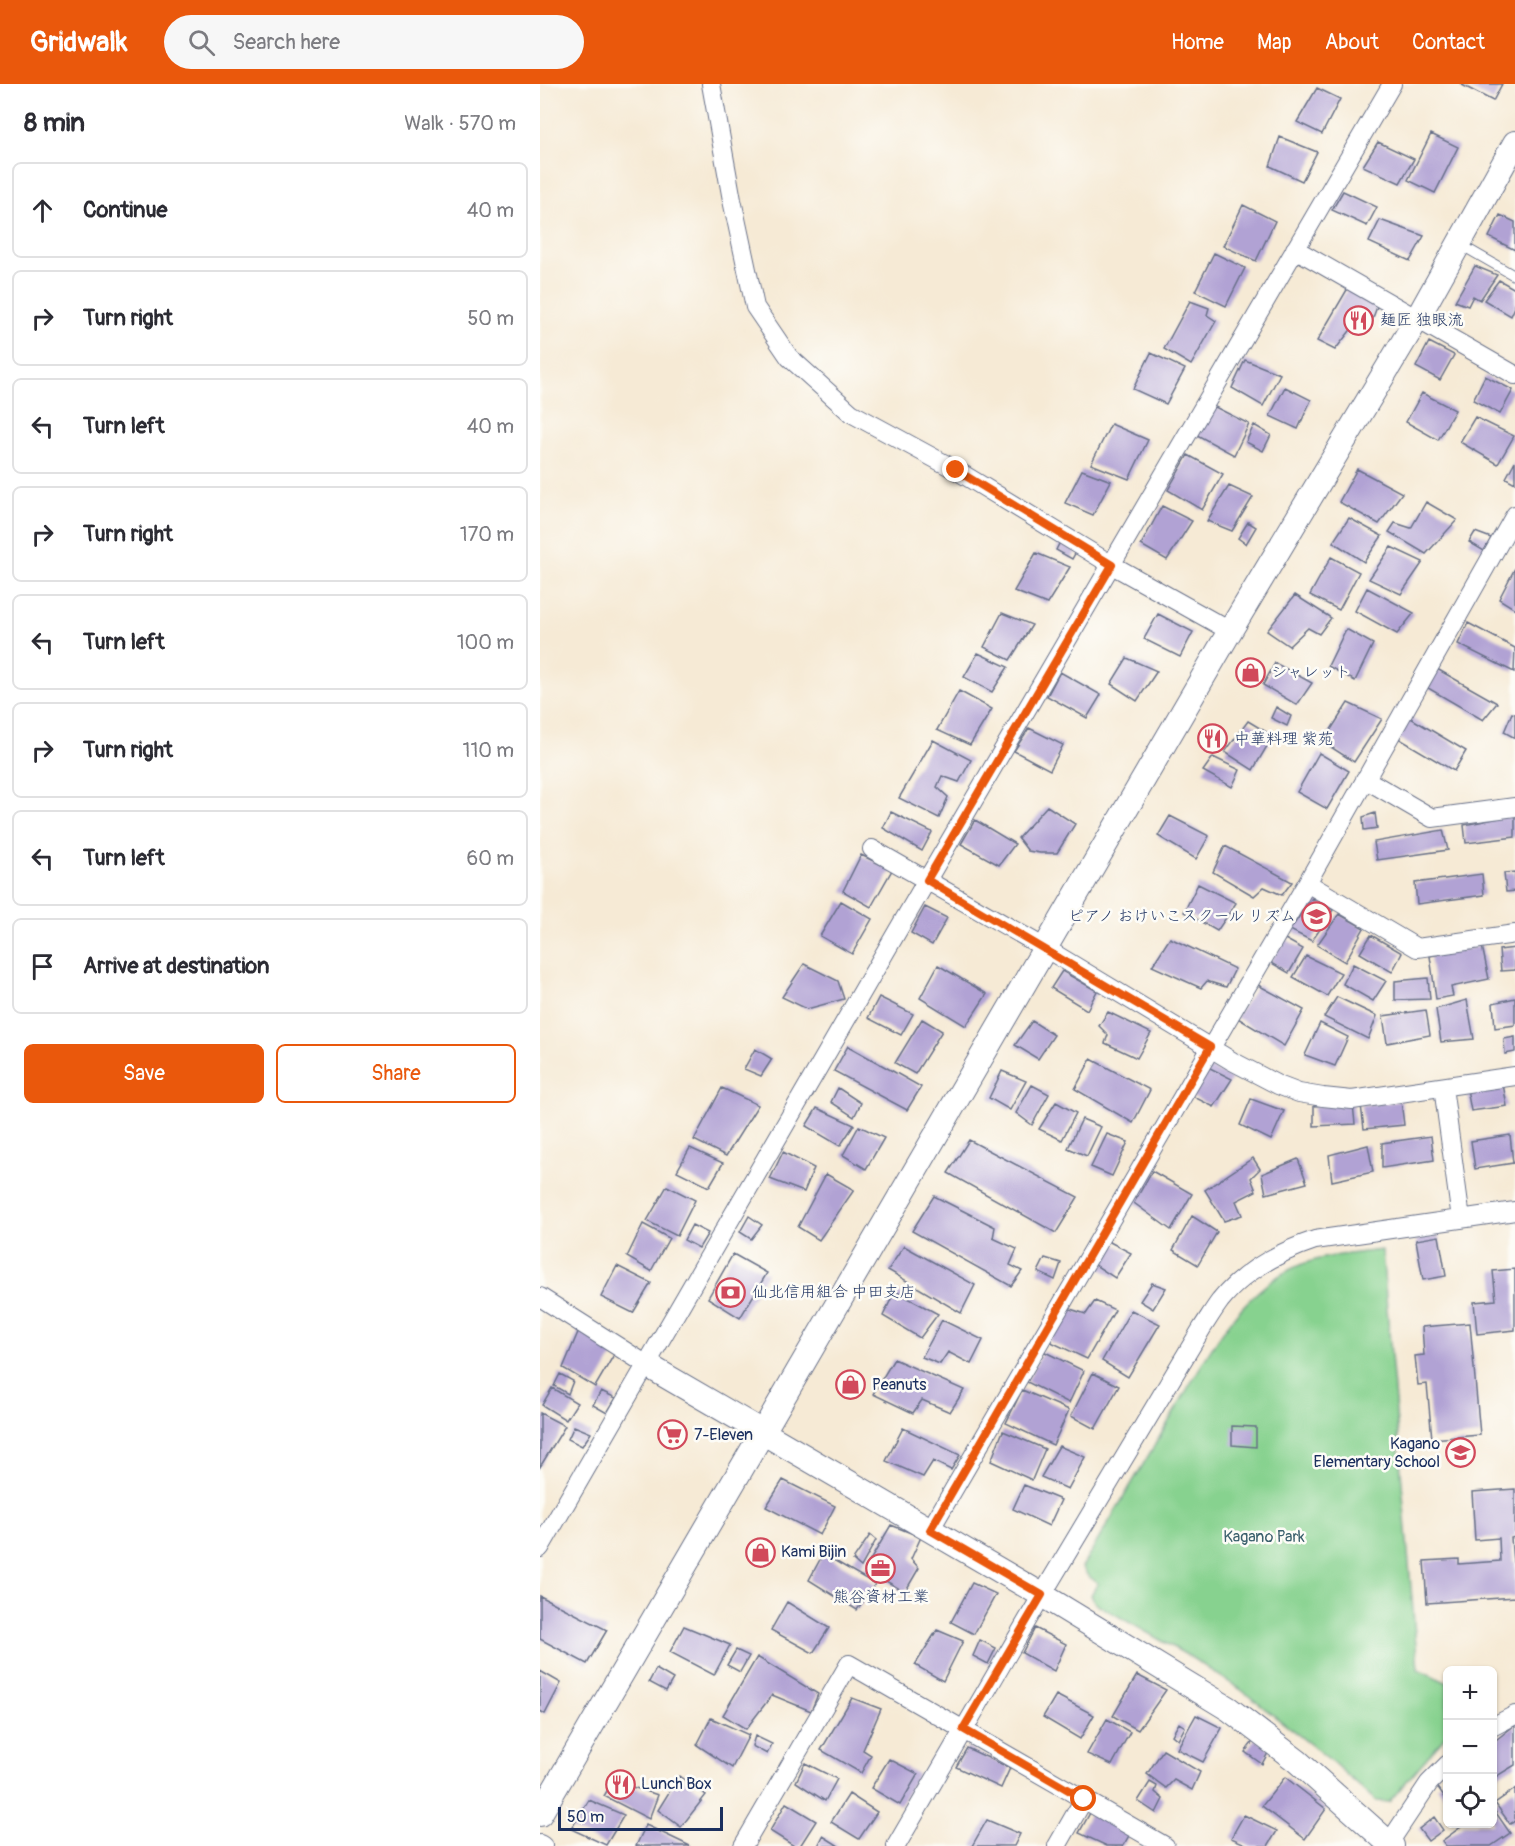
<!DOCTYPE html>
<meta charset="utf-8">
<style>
:root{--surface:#fff;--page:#f7f7f7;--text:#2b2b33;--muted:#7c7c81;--line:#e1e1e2;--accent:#ea580c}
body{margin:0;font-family:Pangolin,"Klee One",sans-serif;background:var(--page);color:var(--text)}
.controls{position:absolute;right:18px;bottom:18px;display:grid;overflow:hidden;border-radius:9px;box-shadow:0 2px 4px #0004}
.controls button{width:54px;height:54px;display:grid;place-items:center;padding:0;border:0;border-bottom:2px solid var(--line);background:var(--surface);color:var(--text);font:30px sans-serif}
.scale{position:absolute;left:18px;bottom:15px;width:165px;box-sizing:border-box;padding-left:6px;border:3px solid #1b2f5e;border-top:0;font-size:16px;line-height:21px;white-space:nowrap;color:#1b2f5e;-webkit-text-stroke:4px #fdfcf7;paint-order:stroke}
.stop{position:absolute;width:18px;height:18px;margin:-14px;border:4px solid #ea580c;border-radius:50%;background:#fff}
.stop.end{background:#ea580c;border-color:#fff;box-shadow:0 2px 6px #0008}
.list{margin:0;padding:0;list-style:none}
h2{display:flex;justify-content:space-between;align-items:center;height:78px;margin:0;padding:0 24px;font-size:26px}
h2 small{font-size:20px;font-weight:400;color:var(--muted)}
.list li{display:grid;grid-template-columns:39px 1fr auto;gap:18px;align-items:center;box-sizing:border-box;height:96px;margin:0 12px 12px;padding:0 12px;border:2px solid var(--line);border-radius:9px}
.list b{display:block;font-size:22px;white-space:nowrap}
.list em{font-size:20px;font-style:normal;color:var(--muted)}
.actions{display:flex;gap:12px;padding:18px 24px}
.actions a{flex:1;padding:14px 0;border:2px solid var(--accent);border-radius:9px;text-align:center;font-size:21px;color:var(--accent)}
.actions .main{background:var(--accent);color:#fff}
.icon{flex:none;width:33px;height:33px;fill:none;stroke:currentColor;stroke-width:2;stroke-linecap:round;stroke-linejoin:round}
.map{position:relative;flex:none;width:975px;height:1762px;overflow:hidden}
header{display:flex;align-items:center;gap:36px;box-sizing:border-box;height:84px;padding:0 30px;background:var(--accent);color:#fff}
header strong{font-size:28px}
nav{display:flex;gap:33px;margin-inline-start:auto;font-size:21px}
.search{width:420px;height:54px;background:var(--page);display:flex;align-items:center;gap:15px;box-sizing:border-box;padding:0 21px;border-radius:33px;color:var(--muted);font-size:22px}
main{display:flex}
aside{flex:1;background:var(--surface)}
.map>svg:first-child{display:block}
</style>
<header>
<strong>Gridwalk</strong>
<div class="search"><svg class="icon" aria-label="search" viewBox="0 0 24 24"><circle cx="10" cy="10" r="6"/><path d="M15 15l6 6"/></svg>Search here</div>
<nav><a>Home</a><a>Map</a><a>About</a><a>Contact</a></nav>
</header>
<main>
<aside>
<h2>8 min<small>Walk · 570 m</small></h2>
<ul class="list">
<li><svg class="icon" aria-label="ahead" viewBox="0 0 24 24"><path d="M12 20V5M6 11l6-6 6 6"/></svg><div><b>Continue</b></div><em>40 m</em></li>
<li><svg class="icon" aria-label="right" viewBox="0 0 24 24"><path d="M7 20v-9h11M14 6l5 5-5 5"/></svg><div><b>Turn right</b></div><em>50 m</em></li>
<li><svg class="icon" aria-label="left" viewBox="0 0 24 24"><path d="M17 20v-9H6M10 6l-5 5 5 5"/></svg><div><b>Turn left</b></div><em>40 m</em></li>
<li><svg class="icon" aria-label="right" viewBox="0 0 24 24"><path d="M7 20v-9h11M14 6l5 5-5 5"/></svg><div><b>Turn right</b></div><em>170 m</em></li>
<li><svg class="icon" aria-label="left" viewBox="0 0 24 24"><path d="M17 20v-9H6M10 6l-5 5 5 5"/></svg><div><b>Turn left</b></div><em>100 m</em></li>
<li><svg class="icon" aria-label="right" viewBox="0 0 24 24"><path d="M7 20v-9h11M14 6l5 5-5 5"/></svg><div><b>Turn right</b></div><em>110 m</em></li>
<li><svg class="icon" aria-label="left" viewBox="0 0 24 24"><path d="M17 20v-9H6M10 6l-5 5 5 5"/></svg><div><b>Turn left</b></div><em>60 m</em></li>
<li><svg class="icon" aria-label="arrive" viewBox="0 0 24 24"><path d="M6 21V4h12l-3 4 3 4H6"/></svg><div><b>Arrive at destination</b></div></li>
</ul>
<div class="actions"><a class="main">Save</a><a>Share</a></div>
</aside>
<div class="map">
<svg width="975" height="1762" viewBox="0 0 975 1762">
<rect width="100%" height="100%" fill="#fdfcf7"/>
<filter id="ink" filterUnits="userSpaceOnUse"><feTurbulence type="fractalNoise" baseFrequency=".0167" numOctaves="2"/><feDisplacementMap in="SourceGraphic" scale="12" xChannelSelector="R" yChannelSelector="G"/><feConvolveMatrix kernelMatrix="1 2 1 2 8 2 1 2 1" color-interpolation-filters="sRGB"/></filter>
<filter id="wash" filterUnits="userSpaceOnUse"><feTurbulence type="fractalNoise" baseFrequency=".008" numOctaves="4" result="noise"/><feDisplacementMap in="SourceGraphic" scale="24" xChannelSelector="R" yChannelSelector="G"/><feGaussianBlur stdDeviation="1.35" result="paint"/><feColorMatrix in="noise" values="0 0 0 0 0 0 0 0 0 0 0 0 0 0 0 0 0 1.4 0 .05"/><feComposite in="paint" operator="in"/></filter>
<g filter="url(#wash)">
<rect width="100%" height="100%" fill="#f6ead5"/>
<path fill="#87d28f" stroke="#518076" stroke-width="1.5" d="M842 1166 878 1585 908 1599 907 1650 849 1718 836 1717 789 1675 700 1605 652 1574 555 1519 551 1511 558 1499 548 1492 542 1483C570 1436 598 1389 626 1342 660 1286 689 1218 749 1186 777 1171 811 1170 842 1166Z"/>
<g id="blocks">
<path fill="#b1a2d4" d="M920 0H962L953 17Z
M777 4 800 15 782 50 757 38Z
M891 50 918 63 895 109 868 96Z
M740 53 777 68 762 97 730 82Z
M838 58 874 75 860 99 823 82Z
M803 107 837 123 827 142 792 126Z
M703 121 735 137 716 177 683 162Z
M960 131 975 138V166L949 153Z
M840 136 884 152 870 177 829 158Z
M674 169 705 184 686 222 655 207Z
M935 182 957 191 940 216 933 212 928 222 915 217Z
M959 196 975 205V223L971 232 944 216Z
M808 204 838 220 828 247 813 243 795 266 777 257Z
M650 217 669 224 667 231 676 237 651 281 624 265Z
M889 258 914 271 900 296 876 283Z
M611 269 645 285 626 320 593 305Z
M705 276 740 290 723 322 692 304Z
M945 292 973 306 960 330 933 316Z
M745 303 771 316 758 345 730 332Z
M882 309 915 326 898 356 866 338Z
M673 322 709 340 694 371 657 351Z
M935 333 974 352 958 380 920 358Z
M571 340 608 356 589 395 551 380Z
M714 341 731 351 723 367 706 358Z
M648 371 683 390 662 426 628 406Z
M975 377V399L966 394Z
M817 385 862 409 839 440 799 418Z
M542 386 571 397 553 431 525 419Z
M689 402 713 413 692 447 667 437Z
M886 418 917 436 886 470 849 448 855 439 871 444Z
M622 422 652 437 627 476 601 461Z
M809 434 842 452 824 478 793 458Z
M708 438 716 443 706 460 698 454Z
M935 448 951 454 944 467 929 458Z
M520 458 537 466 532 475 516 466Z
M851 463 883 478 861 510 829 495Z
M496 469 530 483 507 520 474 507Z
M791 473 819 488 799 526 770 511Z
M975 484V525L959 515Z
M827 504 874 529 857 550 815 527Z
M755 511 791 534 779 550 768 544 749 562 727 547Z
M462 529 492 541 470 576 444 563Z
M618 530 653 548 640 573 604 555Z
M928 539 975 564 974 588 918 560Z
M806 545 833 560 815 597 788 582Z
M438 569 468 583 452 608 424 593Z
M587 574 617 587 597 617 571 600Z
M735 579 772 599 757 621 723 601Z
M897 585 957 619 943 636 888 604Z
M520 588 561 611 547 634 507 612Z
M419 607 452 625 430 661 397 646Z
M808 619 842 635 814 678 783 658Z
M736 623 751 632 747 642 731 634Z
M972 629 975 630V654L964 648Z
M869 633 926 667 914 687 858 654Z
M708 637 733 652 713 686 685 668Z
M489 644 523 661 510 686 474 667Z
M393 656 431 676 419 698 402 692 397 703 408 713 399 734 359 714Z
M779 669 809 687 787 725 757 708Z
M673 673 700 686 692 703 663 687Z
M507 722 535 740 517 769H500L488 767 478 754Z
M351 728 392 748 382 767 343 744Z
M835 729 837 744 824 746 823 733Z
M975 731V753L926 759 924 741Z
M630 732 669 752 656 775 618 752Z
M435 736 475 760 459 781 421 760Z
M903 746 908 766 837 776 834 758Z
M685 762 752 798 742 811 724 803 714 812 673 788Z
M321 771 352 786 331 823 303 807Z
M975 788V807L966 808 964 789Z
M942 790 944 811 877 820 875 799Z
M658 800 696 819 677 847 644 828Z
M772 814 793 826 772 857 750 846Z
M301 817 332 835 312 870 280 852Z
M385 823 407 834 392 861 371 849Z
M799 830 824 844 805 878 777 861Z
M831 851 862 869 852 888 820 869Z
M630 854 695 885 686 903 667 897 661 904 612 882Z
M745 855 763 865 749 889 730 878Z
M942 862 949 895 911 903 913 912 896 915 890 872Z
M975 864V886L961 887 959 866Z
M766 872 801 889 787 912 753 893Z
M264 880 298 897 304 915 267 925 242 913Z
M813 880 846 897 833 917 803 900Z
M398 881 447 910 426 942 380 914Z
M522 887 557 907 547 926 511 904Z
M888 894 890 915 855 916V897Z
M718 901 764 926 744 962 696 933Z
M339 913 373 930 361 951 328 934Z
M797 913 837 932 828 955 784 933Z
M975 914V941L955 944 953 919Z
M927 916 934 955 901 958 896 925Z
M886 926 890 951 847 959 843 932Z
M568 928 611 949 597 974 565 959 568 951 559 942Z
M382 935 402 947 375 990 355 979Z
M492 937 514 951 498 975 475 961Z
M780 939 808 953 795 982 765 971Z
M975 953V968L965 970 964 955Z
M308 962 381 1003 367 1026 294 987Z
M215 965 232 975 221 992 204 985Z
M551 975 610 1006 593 1039 535 1005Z
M668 983 692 995 674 1023 652 1012Z
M462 987 486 997 470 1026 449 1014Z
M963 1000 967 1022 931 1027 927 1005Z
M492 1001 509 1010 492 1041 476 1029Z
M182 1004 218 1021 186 1072 154 1056Z
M298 1004 321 1019 314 1033 291 1018Z
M711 1015 744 1027 731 1056 700 1041Z
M861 1017 864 1041 824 1045 821 1021Z
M516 1018 536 1029 522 1056 499 1045Z
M813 1020 815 1040 774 1042V1022Z
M277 1024 314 1041 300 1062 266 1042Z
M542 1035 561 1043 547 1072 528 1064Z
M319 1042 344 1054 326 1085 303 1071Z
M567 1050 588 1058 572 1092 551 1083Z
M970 1051 973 1079 935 1085 931 1057Z
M891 1052 894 1076 842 1084V1059Z
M429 1056 538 1113 516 1149 408 1089Z
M828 1061 833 1088 792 1097 789 1071Z
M150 1064 183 1079 169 1103 137 1087Z
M243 1068 274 1084 264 1108 230 1095Z
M713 1074 720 1085 711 1094 716 1107 696 1117 702 1131 684 1137 665 1106Z
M758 1075 767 1099 726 1110 722 1090Z
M612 1087 652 1110 631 1146 594 1119Z
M286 1090 314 1106 279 1156 258 1143Z
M127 1102 155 1116 137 1152 107 1137Z
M394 1112 455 1143 453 1154 477 1165 470 1181 482 1187 471 1202 372 1147Z
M209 1132 222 1141 211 1155 200 1148Z
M652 1132 677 1148 658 1181 633 1166Z
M103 1140 129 1154 111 1187 87 1173Z
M152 1141 168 1149 159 1164 144 1156Z
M899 1152 906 1192 883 1196 876 1156Z
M566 1156 591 1169 575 1194 552 1179Z
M364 1162 435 1201 421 1229 348 1186Z
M193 1170 227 1189 200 1234 168 1214Z
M505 1174 521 1179 515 1196 498 1188Z
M77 1182 111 1199 93 1229 61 1213Z
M975 1185V1246L937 1250 934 1218 956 1216 953 1187Z
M612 1199 626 1204 613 1225 600 1217Z
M355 1207 398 1230 380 1254 343 1232Z
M555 1217 575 1226 547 1275 509 1257 527 1224 546 1230Z
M591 1226 620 1240 588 1293 562 1277Z
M402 1236 443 1256 431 1280 408 1268 400 1280 382 1273Z
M930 1239 940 1351 892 1355 887 1300 878 1301 875 1272 884 1271 882 1243Z
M39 1246 75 1269 55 1303 23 1284Z
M503 1267 544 1287 529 1319 487 1298Z
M354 1275 424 1306 410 1328 382 1316 373 1329 333 1310Z
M553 1289 579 1302 555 1345 531 1332Z
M20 1290 33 1297 28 1310 14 1302Z
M12 1304 37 1319 26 1336 2 1321Z
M482 1306 529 1326 513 1361 466 1339Z
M61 1307 76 1314 67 1329 53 1321Z
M0 1329 25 1342 0 1383Z
M34 1342 51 1349 42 1362 28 1355Z
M692 1342 716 1343V1363L692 1361Z
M363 1344 420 1371 411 1386 393 1377 383 1393 346 1377Z
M463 1347 505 1365 492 1396 451 1377Z
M924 1358 925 1369H911L910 1359Z
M519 1362 545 1373 528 1405 501 1393Z
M243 1396 295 1422 280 1451 226 1423Z
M484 1401 521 1416 509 1442 473 1425Z
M975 1405V1453L971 1454 973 1478H975V1513L887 1519 884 1477 919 1475V1480L960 1477 959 1454 935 1456 932 1408Z
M351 1441 381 1453 371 1475 379 1484 365 1508 325 1485Z
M330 1451 336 1456 321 1483 313 1476Z
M283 1470 335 1500 317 1526 269 1496Z
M432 1499 456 1510 434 1550 411 1538Z
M0 1512 67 1546 47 1580 0 1555Z
M247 1518 289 1544 273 1569 231 1546Z
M144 1542 190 1561 174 1591 130 1568Z
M495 1544 526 1560 514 1587 482 1569Z
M397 1546 423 1557 403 1597 375 1581Z
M440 1556 456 1564 448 1580 433 1572Z
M196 1566 209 1572 200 1588 187 1581Z
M217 1573 278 1610 271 1627 232 1611 206 1645 183 1631Z
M116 1585 133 1595 126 1607 109 1598Z
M0 1587 21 1599 5 1630 0 1627Z
M597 1591 626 1606 598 1646 573 1632Z
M516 1611 554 1631 540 1655 503 1633Z
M312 1614 341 1625 323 1666 331 1671 321 1689 281 1666Z
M656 1631 682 1644 663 1678 637 1665Z
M171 1634 209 1651 192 1684 157 1661Z
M567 1635 590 1648 572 1681 547 1670Z
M639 1639 645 1643 638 1656 632 1651Z
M975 1641V1681L952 1695V1659Z
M215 1652 232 1660 227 1670 212 1662Z
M715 1655 730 1665 722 1680 705 1668Z
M427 1664 470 1684 461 1704 416 1683Z
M623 1666 660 1688 652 1706 634 1696 626 1704 607 1690Z
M349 1675 378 1690 360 1721 331 1704Z
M265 1679 297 1695 285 1717 256 1698Z
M139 1692 166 1711 141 1743 118 1726Z
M745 1693 786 1725 765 1755 722 1722Z
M908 1693V1714L906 1715 897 1702Z
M73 1697 118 1711 109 1735 64 1712Z
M610 1698 617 1702 615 1708 623 1715 616 1729 598 1717Z
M975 1705V1737L970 1740 955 1719Z
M309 1710 337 1728 319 1755 291 1738Z
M49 1716 84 1731 66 1761 31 1745Z
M246 1719 276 1737 260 1762H254L230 1747Z
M952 1723 970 1749 951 1762H906L902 1757 925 1740H952Z
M550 1729 591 1748 583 1762H567L539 1749Z
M704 1731 737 1747 728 1762H710L691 1754Z
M894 1733 903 1746 888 1757 879 1745Z
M447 1736 480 1750 474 1762H432Z
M106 1741 150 1762H96Z
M283 1752 299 1762H278Z"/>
</g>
</g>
<g filter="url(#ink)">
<use href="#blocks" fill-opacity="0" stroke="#687088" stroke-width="1.5"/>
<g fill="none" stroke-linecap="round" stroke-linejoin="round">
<defs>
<path id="service" d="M921 161 975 192"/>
<path id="minor" d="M171 0 192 116 215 223 249 273 311 329 416 386 572 481 690 547
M755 165 975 291
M825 695 892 734 975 723
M332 765 505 864 692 977 738 1001 759 1009 783 1013 812 1016 975 992
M767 799 877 864 975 850
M903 1003 921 1135
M0 1213 107 1281
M390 1446 767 799 975 431
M0 1464 387 796 852 0
M952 1643 975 1631
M0 1760 3 1762
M203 1762 309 1580 625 1762
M356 1762 502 1511 662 1244C668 1235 674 1225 680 1217 704 1187 739 1168 775 1156L975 1127
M517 1762 544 1715
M847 1762 889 1699 908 1680"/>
<path id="tertiary" d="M107 1281 502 1511 689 1625 757 1677 852 1762
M0 1730 690 547 877 235 975 59"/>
</defs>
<use href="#service" stroke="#687088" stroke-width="11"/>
<use href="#minor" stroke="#687088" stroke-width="20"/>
<use href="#tertiary" stroke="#687088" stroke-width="26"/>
<use href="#service" stroke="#fff" stroke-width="9"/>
<use href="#minor" stroke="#fff" stroke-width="18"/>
<use href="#tertiary" stroke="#fff" stroke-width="24"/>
</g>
</g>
<g fill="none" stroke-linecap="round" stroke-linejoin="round" filter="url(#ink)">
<path stroke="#ea580c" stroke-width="8" d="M416 386 572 481 387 796 670 963 390 1446 502 1511 423 1645 544 1715"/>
</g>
<defs>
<symbol id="restaurant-ring" viewBox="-11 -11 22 22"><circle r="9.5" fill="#fdfcf7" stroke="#d1495b" stroke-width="1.5"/><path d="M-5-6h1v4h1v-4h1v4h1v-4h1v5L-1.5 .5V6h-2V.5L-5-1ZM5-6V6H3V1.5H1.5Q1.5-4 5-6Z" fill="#d1495b"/></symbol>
<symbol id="shop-ring" viewBox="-11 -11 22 22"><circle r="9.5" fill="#fdfcf7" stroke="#d1495b" stroke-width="1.5"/><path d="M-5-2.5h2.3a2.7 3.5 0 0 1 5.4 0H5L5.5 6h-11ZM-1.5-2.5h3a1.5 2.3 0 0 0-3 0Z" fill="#d1495b"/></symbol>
<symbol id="school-ring" viewBox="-11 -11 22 22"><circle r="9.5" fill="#fdfcf7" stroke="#d1495b" stroke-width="1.5"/><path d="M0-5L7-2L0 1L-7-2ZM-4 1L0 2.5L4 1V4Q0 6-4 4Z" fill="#d1495b"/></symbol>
<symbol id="bank-ring" viewBox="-11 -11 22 22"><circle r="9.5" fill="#fdfcf7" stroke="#d1495b" stroke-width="1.5"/><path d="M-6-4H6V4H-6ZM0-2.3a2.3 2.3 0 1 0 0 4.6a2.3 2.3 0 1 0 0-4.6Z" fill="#d1495b"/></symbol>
<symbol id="supermarket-ring" viewBox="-11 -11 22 22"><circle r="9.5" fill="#fdfcf7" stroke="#d1495b" stroke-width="1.5"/><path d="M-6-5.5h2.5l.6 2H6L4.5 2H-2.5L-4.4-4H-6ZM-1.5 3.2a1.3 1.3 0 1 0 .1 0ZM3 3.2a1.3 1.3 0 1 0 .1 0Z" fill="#d1495b"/></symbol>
<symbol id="office-ring" viewBox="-11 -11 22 22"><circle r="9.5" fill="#fdfcf7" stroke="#d1495b" stroke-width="1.5"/><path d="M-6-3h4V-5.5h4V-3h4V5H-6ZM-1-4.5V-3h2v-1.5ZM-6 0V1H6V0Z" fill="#d1495b"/></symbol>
</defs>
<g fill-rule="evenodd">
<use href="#restaurant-ring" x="802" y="220" width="33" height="33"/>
<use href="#shop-ring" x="694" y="572" width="33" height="33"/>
<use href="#restaurant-ring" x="656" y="638" width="33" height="33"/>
<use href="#school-ring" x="760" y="816" width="33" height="33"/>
<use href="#bank-ring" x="174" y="1192" width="33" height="33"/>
<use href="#shop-ring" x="294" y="1284" width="33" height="33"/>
<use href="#supermarket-ring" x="116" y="1334" width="33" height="33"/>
<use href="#school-ring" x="904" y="1352" width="33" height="33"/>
<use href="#shop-ring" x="204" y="1452" width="33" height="33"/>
<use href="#office-ring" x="324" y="1468" width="33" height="33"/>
<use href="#restaurant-ring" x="64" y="1684" width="33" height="33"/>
</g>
<g text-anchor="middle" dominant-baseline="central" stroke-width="5" stroke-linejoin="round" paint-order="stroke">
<g font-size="16" fill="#1b2f5e" stroke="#fdfcf7" text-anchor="start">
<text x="840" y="236">麺匠 独眼流</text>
<text x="731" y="588">シャレット</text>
<text x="694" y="655">中華料理 紫苑</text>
<text x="756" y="832" text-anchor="end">ピアノ おけいこスクール リズム</text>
<text x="212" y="1208">仙北信用組合 中田支店</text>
<text x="332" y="1301">Peanuts</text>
<text x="154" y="1351">7-Eleven</text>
<text x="900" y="1360" text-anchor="end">Kagano<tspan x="900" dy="18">Elementary School</tspan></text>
<text x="241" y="1468">Kami Bijin</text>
<text x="341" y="1513" text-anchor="middle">熊谷資材工業</text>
<text x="101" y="1700">Lunch Box</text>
</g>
<g font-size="16" fill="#3b606d" stroke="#fdfcf7">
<text x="724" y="1453">Kagano Park</text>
</g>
</g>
</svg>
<div class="controls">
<button>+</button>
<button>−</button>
<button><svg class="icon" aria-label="locate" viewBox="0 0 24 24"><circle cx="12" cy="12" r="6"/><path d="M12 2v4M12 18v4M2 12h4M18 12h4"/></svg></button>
</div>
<div class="scale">50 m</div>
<div class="stop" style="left:544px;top:1715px"></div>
<div class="stop end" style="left:416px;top:386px"></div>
</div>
</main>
